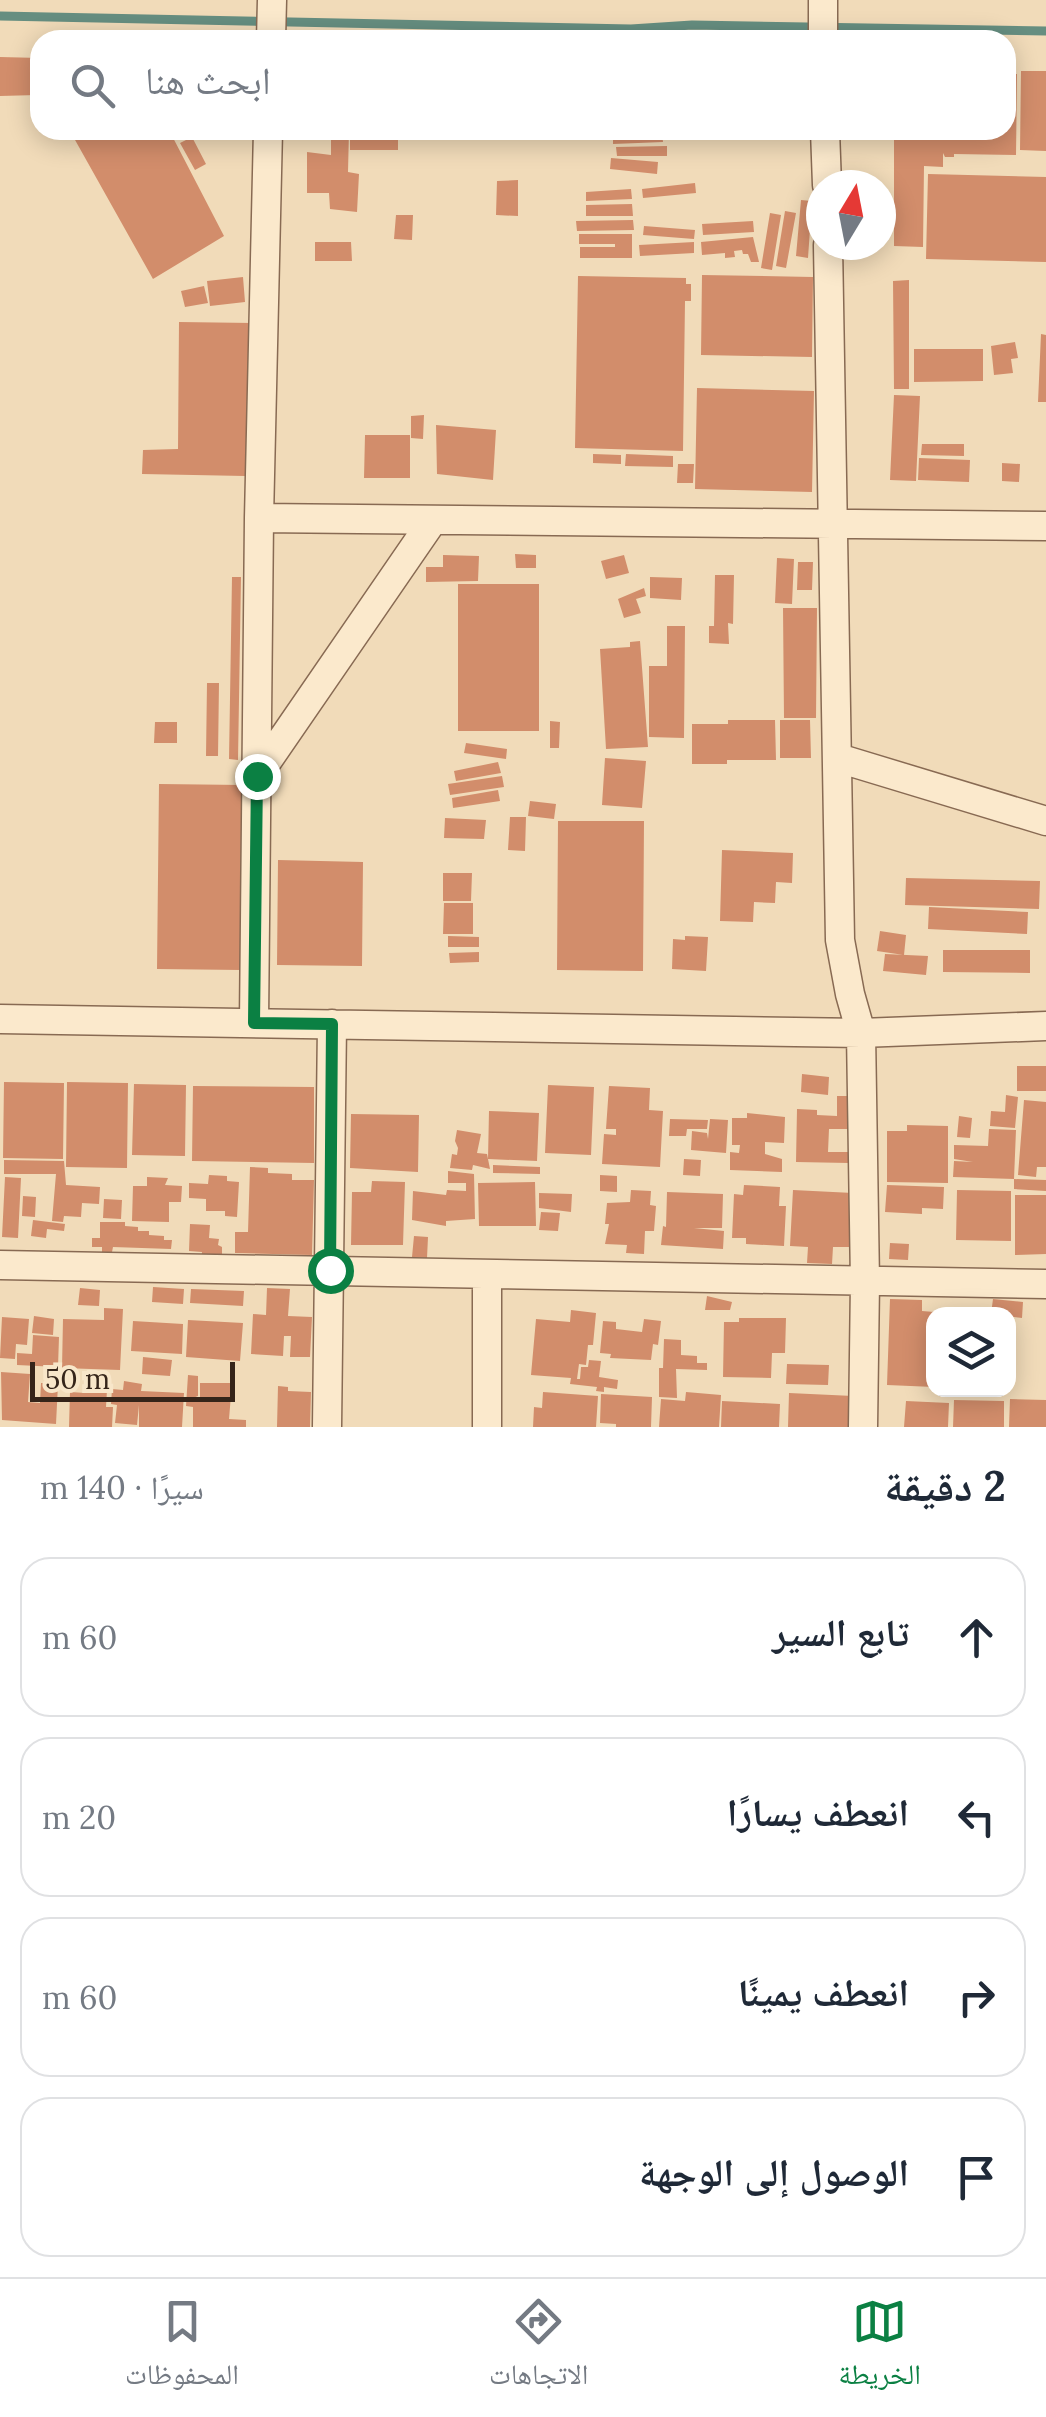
<!DOCTYPE html>
<html lang="ar">
<meta charset="utf-8">
<style>
:root{--surface:#fff;--page:#f6f6f7;--text:#1f2937;--muted:#747a83;--line:#e0e1e3;--accent:#0b8043}
body{margin:0;font-family:Lora,"Noto Naskh Arabic",serif;background:var(--page);color:var(--text);direction:rtl}
.controls{position:absolute;right:30px;bottom:30px;display:grid;overflow:hidden;border-radius:20px;box-shadow:0 5px 25px #0003}
.controls button{width:90px;height:90px;display:grid;place-items:center;padding:0;border:0;border-bottom:2px solid var(--line);background:var(--surface);color:var(--text);font:50px sans-serif}
.compass{position:absolute;left:806px;top:170px;width:90px;height:90px;border-radius:50%;background:var(--surface);box-shadow:0 5px 25px #0003;rotate:10deg}
.scale{position:absolute;left:30px;bottom:25px;width:205px;box-sizing:border-box;padding-left:10px;border:5px solid #352419;border-top:0;font-size:28px;line-height:35px;white-space:nowrap;color:#352419;-webkit-text-stroke:8px #f8e6c9;paint-order:stroke}
.stop{position:absolute;width:30px;height:30px;margin:-22px;border:8px solid #0b8043;border-radius:50%;background:#fff}
.stop.end{background:#0b8043;border-color:#fff;box-shadow:0 2px 10px #0008}
.list{margin:0;padding:0;list-style:none}
h2{display:flex;justify-content:space-between;align-items:center;height:130px;margin:0;padding:0 40px;font-size:42px}
h2 small{font-size:32px;font-weight:400;color:var(--muted)}
.list li{display:grid;grid-template-columns:65px 1fr auto;gap:30px;align-items:center;box-sizing:border-box;height:160px;margin:0 20px 20px;padding:0 20px;border:2px solid var(--line);border-radius:30px}
.list b{display:block;font-size:38px;white-space:nowrap}
.list em{font-size:32px;font-style:normal;color:var(--muted)}
.icon{flex:none;width:55px;height:55px;fill:none;stroke:currentColor;stroke-width:2;stroke-linecap:round;stroke-linejoin:round}
.map{position:relative;flex:none;width:1046px;height:1427px;overflow:hidden;direction:ltr}
.search{position:absolute;background:var(--surface);box-shadow:0 5px 25px #0003;left:30px;right:30px;top:30px;height:110px;display:flex;align-items:center;gap:25px;box-sizing:border-box;padding:0 35px;border-radius:30px;color:var(--muted);font-size:38px}
.sheet{height:850px;background:var(--surface)}
nav{display:flex;justify-content:space-around;align-items:center;box-sizing:border-box;height:140px;border-top:2px solid var(--line);background:var(--surface);font-size:28px;color:var(--muted)}
nav a{display:grid;justify-items:center;gap:5px}
nav .on{color:var(--accent)}
.map>svg:first-child{display:block}
</style>
<div class="map">
<svg width="1046" height="1427" viewBox="0 0 1046 1427">
<rect width="100%" height="100%" fill="#f1dbb9"/>
<g fill="none" stroke-linecap="round" stroke-linejoin="round">
<path stroke="#668e80" stroke-width="9" d="M0 16 631 29 692 25 1046 31"/>
</g>
<path fill="#d28d6b" d="M0 57 40 58 37 95 0 96Z
M1021 71H1046V151L1020 150Z
M1006 74H1017L1016 155 954 154V157H945L943 153V167L924 166 923 247 894 246V130H1006Z
M169 130 224 236 153 279 70 131Z
M331 130H349L348 172 359 174 357 212 330 209 329 193H307V152L331 155Z
M350 130H398V150H350Z
M662 133 663 142 613 144V135Z
M192 137 206 164 195 170 180 143Z
M667 146V156H617L616 147Z
M611 158 658 162 657 174 610 169Z
M928 174 1046 177V262L926 259Z
M518 180V216L496 215 497 181Z
M695 183 696 193 643 198 642 189Z
M631 189 632 199 586 201V192Z
M801 200 812 201 808 258 796 256Z
M632 204 633 216H586V205Z
M785 211 796 213 786 268 776 266Z
M770 213 781 215 772 270 761 268Z
M396 215H413L412 240 394 239Z
M633 220 634 230 577 231 576 221Z
M753 221 754 232 703 235 702 224Z
M644 226 695 230 694 239 643 235Z
M579 234H632V258H580V247H615V244H579Z
M753 237 759 262H751L748 254H743L742 250 734 251 735 257 725 258V253L702 255 701 242Z
M315 242H351L352 261H315Z
M694 242V253L640 256 639 245Z
M702 275 813 277 812 357 701 355Z
M578 276 686 278V284H691V301H685L683 451 575 448Z
M243 277 245 302 210 306 207 281Z
M909 280V389H894L893 281Z
M204 286 208 303 185 307 181 291Z
M179 322 253 323 245 476 142 474 143 450 178 449Z
M1041 334 1046 335V402H1038Z
M1015 342 1018 358 1011 359 1013 373 994 375 991 346Z
M914 349H983V381L914 382Z
M697 388 814 391 812 492 695 489Z
M894 395 920 396 916 481 890 480Z
M424 415 423 439 411 438V416Z
M436 425 496 430 493 480 437 474Z
M365 435H410V478H364Z
M922 444H964V456L921 455Z
M593 454 621 455V464L593 463Z
M626 454 673 456V467L625 466Z
M919 458 970 460 969 482 918 480Z
M1002 463 1020 464 1019 482 1002 481Z
M678 464H694L693 483H677Z
M515 554 536 555V568H516Z
M443 555 479 556 478 581 426 582V567H443Z
M624 555 629 573 606 579 601 561Z
M777 558 794 559 792 604 775 603Z
M798 562H813L812 590H797Z
M715 575H734L733 624 728 623 729 644 709 643V626H714Z
M232 577H241L238 760 229 759Z
M650 577 682 578 681 600 650 598Z
M458 584H539V731H458Z
M644 588 646 596 636 599 641 613 624 618 618 599Z
M783 608H817L816 718H784Z
M667 626H685L684 738 649 737V666H667Z
M640 641 648 747 606 749 600 649 630 647V642Z
M207 683H219L218 756H206Z
M728 720H775L776 760H727V764H692V724H728Z
M780 720H810L811 758H780Z
M550 721 560 722 559 748H550Z
M155 722H177V743H154Z
M466 743 507 749 506 759 464 753Z
M605 758 646 761 642 808 602 805Z
M498 762 501 773 456 781 454 771Z
M502 776 504 787 450 795 448 784Z
M159 784 243 785 241 970 157 969Z
M498 790 500 801 453 808 452 798Z
M530 801 556 804 554 819 528 816Z
M510 817H526L525 851 508 850Z
M445 818 486 820 484 839 444 838Z
M558 821H644L643 971 557 970Z
M722 850 793 853 792 883 776 882 775 903 754 902 753 922 720 921Z
M278 860 363 862 362 966 277 965Z
M443 873H472L471 901H443Z
M906 878 1040 881 1039 909 905 905Z
M444 903H473V934H443Z
M929 907 1028 912 1027 934 928 929Z
M880 931 906 935 904 955 877 951Z
M448 936 479 937V947H448Z
M685 936 708 937 706 971 672 969 673 939 685 940Z
M943 950H1030V973L943 972Z
M479 952V962L450 963 449 953Z
M885 954 928 956 926 975 883 971Z
M1017 1066H1046V1091H1017Z
M802 1074 829 1077 828 1095 801 1092Z
M4 1082 64 1083 63 1159 3 1158Z
M67 1082 128 1083 127 1168 66 1167Z
M134 1084 186 1085 185 1156 132 1155Z
M548 1085 594 1087 591 1155 545 1153Z
M193 1086 314 1087V1163L192 1161Z
M609 1086 650 1088 649 1110 663 1111 660 1167 602 1164 604 1134 616 1135V1129H606Z
M1006 1095 1018 1097 1015 1128 990 1126 991 1111 1005 1112Z
M837 1096H851V1129H829L828 1152H850L849 1163 796 1162 797 1109 817 1110V1115L837 1116Z
M1024 1100 1046 1102V1167H1037L1036 1177 1018 1175Z
M489 1111 539 1113 537 1161 488 1159Z
M747 1113 785 1117 784 1143 765 1142V1154L782 1159V1172L730 1170V1152L739 1153 740 1145H732V1118H747Z
M351 1114 419 1115 418 1172 350 1168Z
M959 1116 972 1118 970 1138 957 1137Z
M670 1119 708 1120 707 1129H687L686 1136H669Z
M710 1119 728 1120 726 1153 691 1150 692 1131 707 1133 708 1139Z
M907 1125 948 1126V1183L887 1182V1131H907Z
M989 1129 1016 1130 1014 1179 953 1177 954 1161 973 1162 954 1159V1145L988 1146Z
M457 1130 481 1134 477 1153 487 1154 490 1169 473 1165 472 1170 450 1168 452 1154 457 1155 458 1148 455 1141Z
M684 1159 701 1160 700 1176 683 1175Z
M4 1160 64 1161 66 1185 100 1187 99 1204 82 1203 81 1217 64 1216 63 1222 52 1221 56 1174H4Z
M493 1165 540 1167V1174L493 1173Z
M250 1167 268 1168V1173L292 1174V1180H314L312 1255 235 1253V1232H248Z
M448 1171 474 1174 475 1219 446 1221V1226L412 1220 413 1191 446 1195 447 1190 466 1191V1183H448Z
M209 1175 227 1176V1181L239 1182 237 1217 225 1216V1211H206V1199L189 1198V1183L208 1184Z
M600 1175 617 1176V1192L600 1191Z
M5 1177 21 1178 18 1238 2 1237Z
M147 1177 168 1178 165 1185 182 1186 181 1202H169V1222L132 1221 133 1186H147Z
M1014 1179 1046 1180V1191L1014 1189Z
M372 1181 405 1182 403 1245H351L352 1192H371Z
M535 1182 536 1226H479L478 1183Z
M744 1185 780 1187 779 1206H786L784 1246 746 1244V1238H732L734 1194 743 1195Z
M887 1185 944 1187 943 1209 922 1208V1214L885 1212Z
M631 1190 651 1191 650 1205 656 1206 654 1231H645L644 1254 626 1253 627 1245 605 1244 609 1224H605L607 1203 630 1202Z
M793 1190 853 1193 850 1247H833L832 1264 807 1263 808 1247 790 1246Z
M957 1190 1011 1191V1241L956 1240Z
M667 1192 723 1194 722 1228H694L724 1231 723 1249 661 1245 663 1226 666 1227Z
M539 1193 572 1194 571 1212 539 1208Z
M1015 1195H1046V1254L1015 1255Z
M23 1196 36 1197 35 1217 22 1216Z
M104 1199 122 1200 121 1219 103 1218Z
M541 1212 560 1213 558 1231 539 1230Z
M33 1220 65 1224 64 1231 47 1229 46 1238 31 1236Z
M100 1222H125V1226L138 1227V1231H149V1235L164 1236V1240H172L171 1249 113 1247 112 1252H102V1247H92V1238H100Z
M190 1224 210 1225 209 1238 219 1239 218 1245 222 1247V1262L201 1261 202 1252 189 1251Z
M414 1236 428 1237 427 1258 412 1257Z
M890 1243 909 1244 908 1260 889 1259Z
M153 1287 184 1289 183 1304 152 1302Z
M80 1288 100 1290 99 1306 78 1305Z
M267 1288 290 1289 288 1316 312 1317 310 1357H290L291 1336H284L283 1356 251 1354 253 1314 266 1315Z
M191 1289 244 1291 243 1306 190 1303Z
M707 1296 732 1302 730 1310H705Z
M890 1299 922 1300V1311L934 1312V1387L887 1385Z
M993 1299 1023 1302 1022 1318 991 1314Z
M104 1308 123 1309 120 1370 62 1368 63 1319 104 1320Z
M571 1310 596 1313 593 1345H588L586 1365 579 1364 577 1379H580L581 1367H588L589 1360 601 1361 599 1377 618 1380 617 1389 604 1387V1392L596 1391 597 1387 570 1384 571 1378 531 1375 536 1319 570 1322Z
M34 1316 54 1319 53 1335 32 1333Z
M2 1317 29 1319 27 1345 16 1344 15 1359 0 1358Z
M739 1318H786L785 1353H772L771 1378 723 1377 724 1322H739Z
M644 1319 661 1321 658 1345 653 1344 651 1360 610 1358 611 1354 600 1353 603 1321 616 1322V1329L642 1332Z
M188 1320 243 1323 240 1361 186 1357Z
M133 1321 183 1324 182 1354 131 1351Z
M33 1335 59 1337 58 1367 17 1365V1353L32 1354Z
M664 1339 681 1340V1355L697 1356V1363H707V1370L676 1369 677 1398 659 1397V1368H663Z
M143 1357 172 1360 170 1376 142 1374Z
M787 1364 829 1365 828 1385 786 1384Z
M1 1372 30 1374 28 1402 40 1403 41 1383 58 1384 56 1424 2 1420Z
M188 1375 198 1376V1396L193 1398H200V1383H232L229 1419 246 1420V1427H193V1407L186 1406Z
M124 1381 142 1384 141 1391 184 1393 182 1427H139V1405L137 1425 115 1423 117 1405 111 1404 112 1389 123 1390Z
M86 1385 107 1390 106 1407H113L112 1427H69L70 1392 85 1393Z
M278 1386 288 1387V1391L311 1392 310 1427H277Z
M543 1392 598 1396 596 1427H533L534 1407 542 1408Z
M686 1392 721 1395 719 1427H659L661 1399 685 1401Z
M789 1393 853 1396 852 1427H788Z
M601 1394 652 1397 651 1427H616V1424L600 1423Z
M1010 1399 1046 1400V1427H1009Z
M954 1400 1004 1401V1427H953Z
M722 1401 780 1404 779 1427H721Z
M906 1401 949 1403 948 1427H904Z"/>
<g fill="none" stroke-linecap="round" stroke-linejoin="round">
<defs>
<path id="minor" d="M823 0V40
M271 40 272 0
M825 130 827 185
M828 245 840 940 850 994 861 1033 865 1282 863 1427
M259 518 1046 526
M838 758 1046 821
M257 776 433 520
M0 1019 861 1033 1046 1026
M254 1023 259 518 268 130
M0 1265 1046 1284
M327 1427 332 1024
M487 1427V1274"/>
</defs>
<use href="#minor" stroke="#886a53" stroke-width="31"/>
<use href="#minor" stroke="#fbe9cc" stroke-width="28"/>
</g>
<g fill="none" stroke-linecap="round" stroke-linejoin="round">
<path stroke="#0b8043" stroke-width="12" d="M257 776 254 1023 332 1024 330 1270"/>
</g>
</svg>
<div class="controls">
<button><svg class="icon" aria-label="layers" viewBox="0 0 24 24"><path d="M12 4l9 5-9 5-9-5zM3 14l9 5 9-5"/></svg></button>
</div>
<svg class="compass" viewBox="-18 -18 36 36"><path d="M0-13l5 13h-10z" fill="#e53935"/><path d="M0 13l5-13h-10z" fill="#747a83"/></svg>
<div class="scale">50 m</div>
<div class="stop" style="left:330px;top:1270px"></div>
<div class="stop end" style="left:257px;top:776px"></div>
<div class="search"><svg class="icon" aria-label="search" viewBox="0 0 24 24"><circle cx="10" cy="10" r="6"/><path d="M15 15l6 6"/></svg>ابحث هنا</div>
</div>
<section class="sheet">
<h2>2 دقيقة<small>سيرًا · 140 m</small></h2>
<ul class="list">
<li><svg class="icon" aria-label="ahead" viewBox="0 0 24 24"><path d="M12 20V5M6 11l6-6 6 6"/></svg><div><b>تابع السير</b></div><em>60 m</em></li>
<li><svg class="icon" aria-label="left" viewBox="0 0 24 24"><path d="M17 20v-9H6M10 6l-5 5 5 5"/></svg><div><b>انعطف يسارًا</b></div><em>20 m</em></li>
<li><svg class="icon" aria-label="right" viewBox="0 0 24 24"><path d="M7 20v-9h11M14 6l5 5-5 5"/></svg><div><b>انعطف يمينًا</b></div><em>60 m</em></li>
<li><svg class="icon" aria-label="arrive" viewBox="0 0 24 24"><path d="M6 21V4h12l-3 4 3 4H6"/></svg><div><b>الوصول إلى الوجهة</b></div></li>
</ul>
</section>
<nav>
<a class="on"><svg class="icon" aria-label="map" viewBox="0 0 24 24"><path d="M3 6l6-2 6 2 6-2v14l-6 2-6-2-6 2zM9 4v14M15 6v14"/></svg>الخريطة</a>
<a><svg class="icon" aria-label="directions" viewBox="0 0 24 24"><path d="M12 3l9 9-9 9-9-9zM9 14v-3h6M13 9l2 2-2 2"/></svg>الاتجاهات</a>
<a><svg class="icon" aria-label="saved" viewBox="0 0 24 24"><path d="M7 4h10v16l-5-4-5 4z"/></svg>المحفوظات</a>
</nav>
